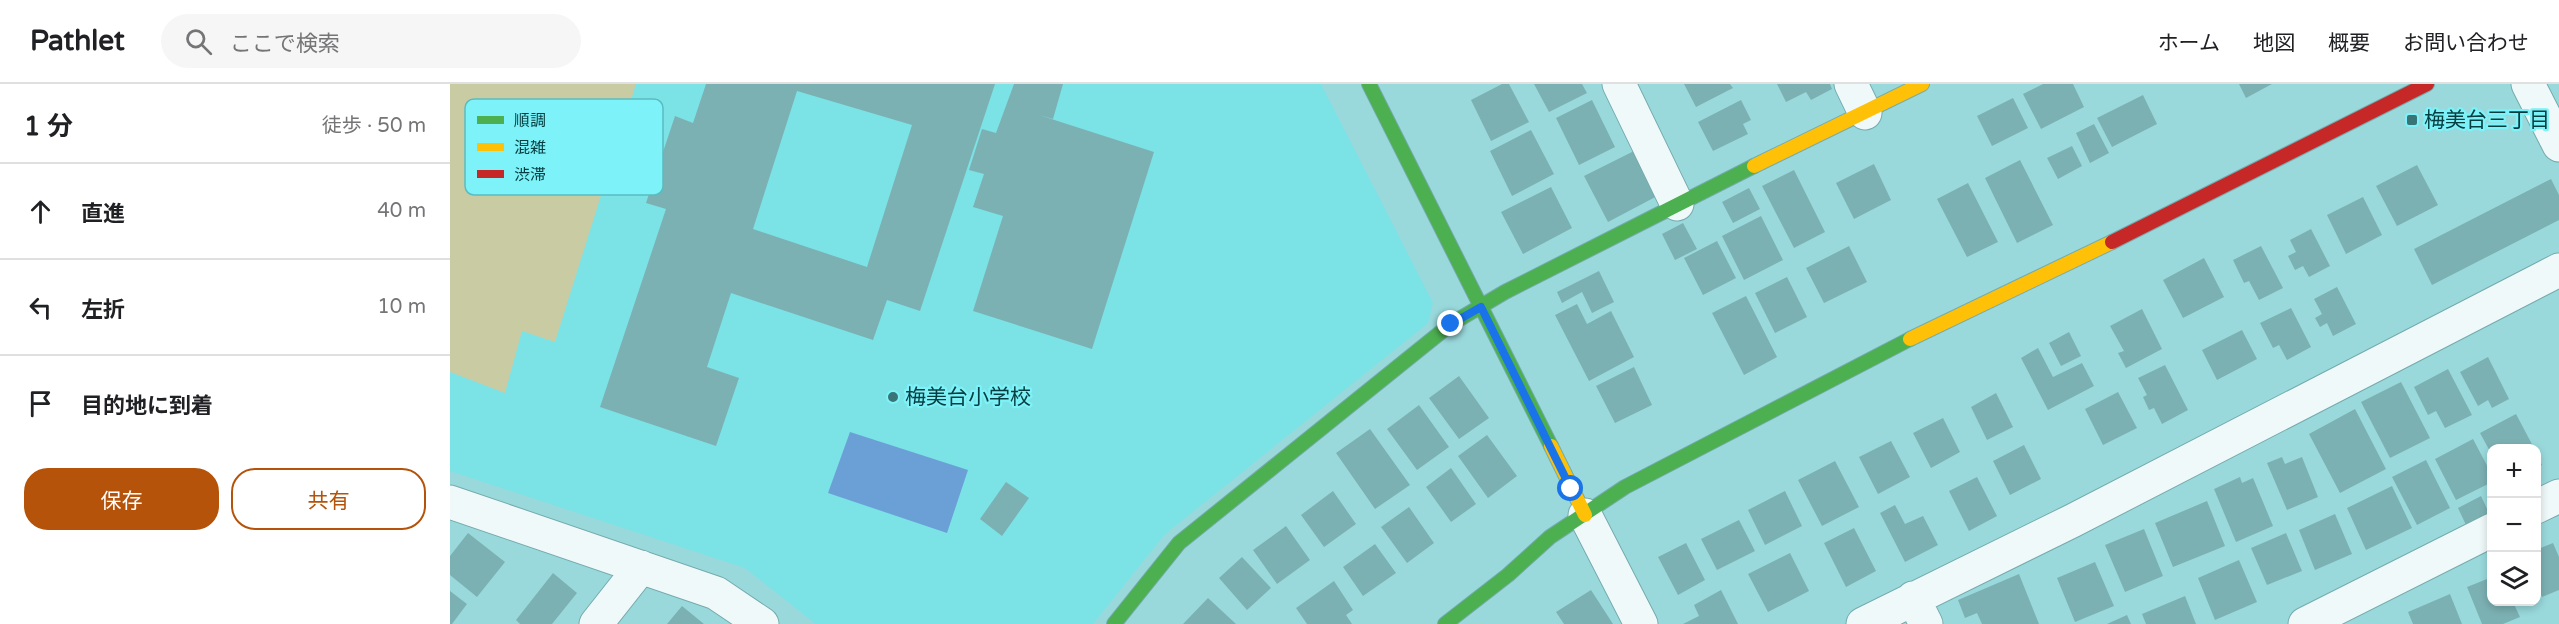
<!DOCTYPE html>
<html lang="ja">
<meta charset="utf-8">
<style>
:root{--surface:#fff;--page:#f6f6f6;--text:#202124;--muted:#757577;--line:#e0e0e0;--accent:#b45309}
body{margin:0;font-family:"Varela Round","Noto Sans JP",sans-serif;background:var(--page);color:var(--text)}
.controls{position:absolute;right:18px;bottom:18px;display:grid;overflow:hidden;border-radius:12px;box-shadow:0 3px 9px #0003}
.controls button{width:54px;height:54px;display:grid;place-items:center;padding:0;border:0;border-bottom:2px solid var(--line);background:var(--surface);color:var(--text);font:30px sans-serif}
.stop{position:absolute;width:18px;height:18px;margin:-14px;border:4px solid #1a73e8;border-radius:50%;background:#fff}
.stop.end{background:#1a73e8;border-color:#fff;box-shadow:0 2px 6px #0008}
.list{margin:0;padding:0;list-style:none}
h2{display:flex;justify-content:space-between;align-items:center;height:78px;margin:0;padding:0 24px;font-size:26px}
h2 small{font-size:20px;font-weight:400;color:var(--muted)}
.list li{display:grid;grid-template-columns:39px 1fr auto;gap:18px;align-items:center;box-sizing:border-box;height:96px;padding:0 24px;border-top:2px solid var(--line)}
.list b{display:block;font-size:22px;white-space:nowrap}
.list em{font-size:20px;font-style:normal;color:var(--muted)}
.actions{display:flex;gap:12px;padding:18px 24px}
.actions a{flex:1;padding:14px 0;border:2px solid var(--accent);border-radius:24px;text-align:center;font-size:21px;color:var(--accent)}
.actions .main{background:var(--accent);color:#fff}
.icon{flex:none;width:33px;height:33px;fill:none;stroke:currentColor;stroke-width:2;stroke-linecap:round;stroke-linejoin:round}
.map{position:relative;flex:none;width:2109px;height:540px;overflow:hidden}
header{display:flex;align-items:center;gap:36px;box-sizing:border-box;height:84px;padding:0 30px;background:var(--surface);border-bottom:2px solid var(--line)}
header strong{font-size:28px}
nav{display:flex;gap:33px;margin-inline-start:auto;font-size:21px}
.search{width:420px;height:54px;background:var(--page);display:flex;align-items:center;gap:15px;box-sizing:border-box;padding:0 21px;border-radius:33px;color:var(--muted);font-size:22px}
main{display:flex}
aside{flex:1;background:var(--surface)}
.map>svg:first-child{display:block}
</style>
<header>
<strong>Pathlet</strong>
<div class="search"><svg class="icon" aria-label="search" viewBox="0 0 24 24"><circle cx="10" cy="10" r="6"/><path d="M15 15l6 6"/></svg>ここで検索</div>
<nav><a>ホーム</a><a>地図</a><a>概要</a><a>お問い合わせ</a></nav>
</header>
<main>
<aside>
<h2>1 分<small>徒歩 · 50 m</small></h2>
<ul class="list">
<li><svg class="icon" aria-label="ahead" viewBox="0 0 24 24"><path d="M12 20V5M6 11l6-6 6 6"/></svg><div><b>直進</b></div><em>40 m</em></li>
<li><svg class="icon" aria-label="left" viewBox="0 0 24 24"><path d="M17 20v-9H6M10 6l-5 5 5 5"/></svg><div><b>左折</b></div><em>10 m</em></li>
<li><svg class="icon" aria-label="arrive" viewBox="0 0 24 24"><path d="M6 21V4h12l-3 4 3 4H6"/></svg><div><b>目的地に到着</b></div></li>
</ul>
<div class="actions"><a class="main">保存</a><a>共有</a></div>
</aside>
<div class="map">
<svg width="2109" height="540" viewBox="0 0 2109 540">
<rect width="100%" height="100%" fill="#99d9dc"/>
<path fill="#7be2e6" d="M0 0H871L983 219 978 239 715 450 643 540H366L295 484 0 387Z"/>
<path fill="#c9cca3" d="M0 0H186L105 258 72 247 55 309 0 288Z"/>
<path fill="#6ba0d7" d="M400 348 518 386 497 449 378 409Z"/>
<path fill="#7cb1b3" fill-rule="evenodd" d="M256 0H545L470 227 437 216 423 256 281 209 257 283 289 294 266 362 150 323 216 125 196 119 225 32 243 39ZM347 7 462 41 417 183 303 145Z
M564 0H613L603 35 589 31 704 68 642 265 523 227 553 132 523 123 534 90 519 86 532 45 546 49Z
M1052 0H1059L1079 38 1041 57 1021 16Z
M1084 0H1132L1137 9 1099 28Z
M1234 0H1280L1283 4 1246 23Z
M1327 0H1380L1382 5 1361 16 1356 8 1336 18Z
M1593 0H1623L1634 23 1591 45 1573 10Z
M1789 0H1822L1796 14Z
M1693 11 1707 40 1662 63 1647 34Z
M1563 14 1578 44 1542 62 1527 32Z
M1142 16 1165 63 1129 81 1106 34Z
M1291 16 1301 36 1293 40 1298 50 1263 67 1248 38Z
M1644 40 1659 69 1640 79 1626 49Z
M1081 46 1104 90 1062 112 1040 67Z
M1622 62 1632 82 1608 95 1597 74Z
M1188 65 1211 110 1158 138 1134 92Z
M1570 76 1603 141 1567 159 1535 94Z
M1424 80 1441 116 1404 135 1386 99Z
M1967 81 1988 121 1947 142 1926 102Z
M1344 86 1375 148 1344 164 1312 102Z
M2101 95 2109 111V136L1982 201 1964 165Z
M1518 99 1548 158 1517 173 1487 115Z
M1101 103 1122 144 1073 170 1051 128Z
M1299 104 1310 125 1283 139 1272 118Z
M1913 113 1932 151 1896 170 1877 131Z
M1311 132 1333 176 1294 196 1272 152Z
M1233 139 1247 165 1225 176 1212 150Z
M1861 145 1880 182 1859 193 1853 182 1845 186 1838 172 1846 168 1840 156Z
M1267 157 1286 194 1253 211 1234 174Z
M1399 162 1417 198 1374 219 1356 184Z
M1811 162 1833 204 1809 216 1799 197 1794 199 1783 176Z
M1754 174 1774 213 1733 234 1713 196Z
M1149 187 1164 218 1142 229 1132 208 1112 219 1107 208Z
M1337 193 1357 233 1325 249 1305 209Z
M1887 203 1906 240 1883 252 1877 239 1870 243 1865 234 1872 230 1864 215Z
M1296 212 1327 273 1294 291 1262 229Z
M1127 220 1137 240 1161 227 1184 273 1139 297 1105 231Z
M1841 224 1861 263 1837 276 1829 261 1823 264 1810 239Z
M1692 225 1712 265 1676 284 1668 269 1674 267 1660 242Z
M1792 246 1807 275 1767 296 1752 266Z
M1619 248 1631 272 1611 282 1599 259Z
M1588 264 1603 293 1632 279 1644 302 1598 326 1571 274Z
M2038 273 2059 315 2042 324 2038 316 2028 322 2010 288Z
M1715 281 1738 326 1712 340 1704 324 1699 326 1693 313 1697 311 1688 294Z
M1184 283 1202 321 1165 339 1146 302Z
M1998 285 2022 331 1995 344 1986 327 1978 331 1964 303Z
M1009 292 1039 334 1009 355 979 314Z
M1951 298 1980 354 1940 374 1911 318Z
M1668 308 1687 344 1653 361 1635 325Z
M1546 309 1563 343 1537 356 1521 323Z
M969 321 999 363 967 386 937 345Z
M1905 325 1936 385 1890 409 1859 350Z
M2066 330 2084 364H2042V371L2030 349Z
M1493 334 1510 368 1481 384 1463 349Z
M920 345 960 401 925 425 886 369Z
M1037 351 1067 392 1038 414 1008 372Z
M2023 355 2042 391V398L2006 416 1985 375Z
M1441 357 1460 393 1428 410 1409 373Z
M1574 361 1591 395 1560 411 1543 377Z
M2086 370 2092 381 2086 384Z
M1832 373 1835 380 1852 373 1868 413 1837 426 1817 379Z
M1976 376 2000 424 1967 441 1942 393Z
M1385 377 1409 423 1372 442 1348 396Z
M1001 384 1026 420 1001 438 976 403Z
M1527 393 1547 432 1519 447 1499 407Z
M1790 393 1792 399 1803 394 1823 442 1786 458 1764 405Z
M556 398 579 414 552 452 530 435Z
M1942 402 1962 444 1916 466 1897 424Z
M883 407 906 440 874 463 851 431Z
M1335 407 1352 442 1315 461 1298 426Z
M2031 412 2039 429 2016 441 2008 424Z
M1757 417 1775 462 1723 483 1705 439Z
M1445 421 1455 440 1473 432 1488 461 1455 478 1430 429Z
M959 423 984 459 957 479 931 443Z
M1885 430 1902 470 1865 486 1849 446Z
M1289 436 1305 467 1267 486 1251 455Z
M836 442 860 476 827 500 803 466Z
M1404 444 1426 487 1396 503 1374 459Z
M1694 445 1713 492 1675 508 1655 461Z
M18 449 55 478 27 513 0 491V472Z
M1836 449 1852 487 1817 501 1801 464Z
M1236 459 1255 496 1228 511 1208 473Z
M2103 459 2109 473V506L2092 513 2086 500V466Z
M925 460 946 489 913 512 893 483Z
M1340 469 1359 507 1318 528 1298 490Z
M792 473 821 504 797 526 769 494Z
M1789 476 1807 518 1765 536 1748 494Z
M1645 478 1664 522 1625 538 1607 494Z
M103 489 127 509 102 540H70L66 536Z
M1569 490 1589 540H1532L1527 529 1515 534 1508 516Z
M2042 493V518H2063L2070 533 2053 540H2032L2017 503Z
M884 497 903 526 896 531 902 540H857L846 524Z
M1141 506 1163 540H1114L1106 528Z
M1271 506 1288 540H1233L1249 532 1244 521Z
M0 507 17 520 2 540H0Z
M2000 510 2012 540H1963L1958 528Z
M1735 512 1746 540H1696L1692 530Z
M758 514 786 540H733Z
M232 522 254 540H217Z
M1677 531 1681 540H1657Z"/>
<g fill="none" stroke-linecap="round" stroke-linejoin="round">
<defs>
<path id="street" d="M1169 0 1227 120
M1401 0 1415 29
M2078 0 2109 61
M0 418 266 509 312 540
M2086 423 2109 412
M1135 431 1191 540
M1463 514 1476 540
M146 540 191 483
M1413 540 1622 437 2109 186
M1855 540 2042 446"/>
<path id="fast" d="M919 0 1101 362
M664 540 729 459 1001 240 1055 208 1304 82
M995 540 1058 491 1100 453 1175 403 1460 255"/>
<path id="slow" d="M1304 82 1472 0
M1460 255 1662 158
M1101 362 1135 431"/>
<path id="jam" d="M1662 158 1977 0"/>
</defs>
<use href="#street" stroke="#75abad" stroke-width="35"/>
<use href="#fast" stroke="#75abad" stroke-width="16"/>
<use href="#slow" stroke="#75abad" stroke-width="16"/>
<use href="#jam" stroke="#75abad" stroke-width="16"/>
<use href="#street" stroke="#f0f9fa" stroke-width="33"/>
<use href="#fast" stroke="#4caf50" stroke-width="14"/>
<use href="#slow" stroke="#ffc107" stroke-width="14"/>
<use href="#jam" stroke="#c62828" stroke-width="14"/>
</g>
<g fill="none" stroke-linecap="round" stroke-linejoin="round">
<path stroke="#1a73e8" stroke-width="8" d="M1001 240 1031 223 1121 405"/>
</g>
<g fill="#397477" stroke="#7df2f8" stroke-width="2">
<rect x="1956" y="30" width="12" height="12" rx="3"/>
<circle cx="443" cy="313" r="6"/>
</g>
<g text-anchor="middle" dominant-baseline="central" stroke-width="4.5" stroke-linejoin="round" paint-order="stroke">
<g font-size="21" fill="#053d40" stroke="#7df2f8" text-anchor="start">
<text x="1974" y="36">梅美台三丁目</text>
<text x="455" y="313">梅美台小学校</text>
</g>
</g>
<rect x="15" y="15" width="198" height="96" rx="9" fill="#7df2f8" stroke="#59bcc1" stroke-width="1.5"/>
<rect x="27" y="32" width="27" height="8" fill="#4caf50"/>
<rect x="27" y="59" width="27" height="8" fill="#ffc107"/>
<rect x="27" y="86" width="27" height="8" fill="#c62828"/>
<g font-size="16" fill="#053d40">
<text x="64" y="42">順調</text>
<text x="64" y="69">混雑</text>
<text x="64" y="96">渋滞</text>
</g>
</svg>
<div class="controls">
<button>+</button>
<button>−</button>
<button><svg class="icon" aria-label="layers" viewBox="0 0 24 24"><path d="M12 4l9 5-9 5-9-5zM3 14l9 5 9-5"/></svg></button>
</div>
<div class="stop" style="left:1121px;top:405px"></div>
<div class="stop end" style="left:1001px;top:240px"></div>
</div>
</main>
